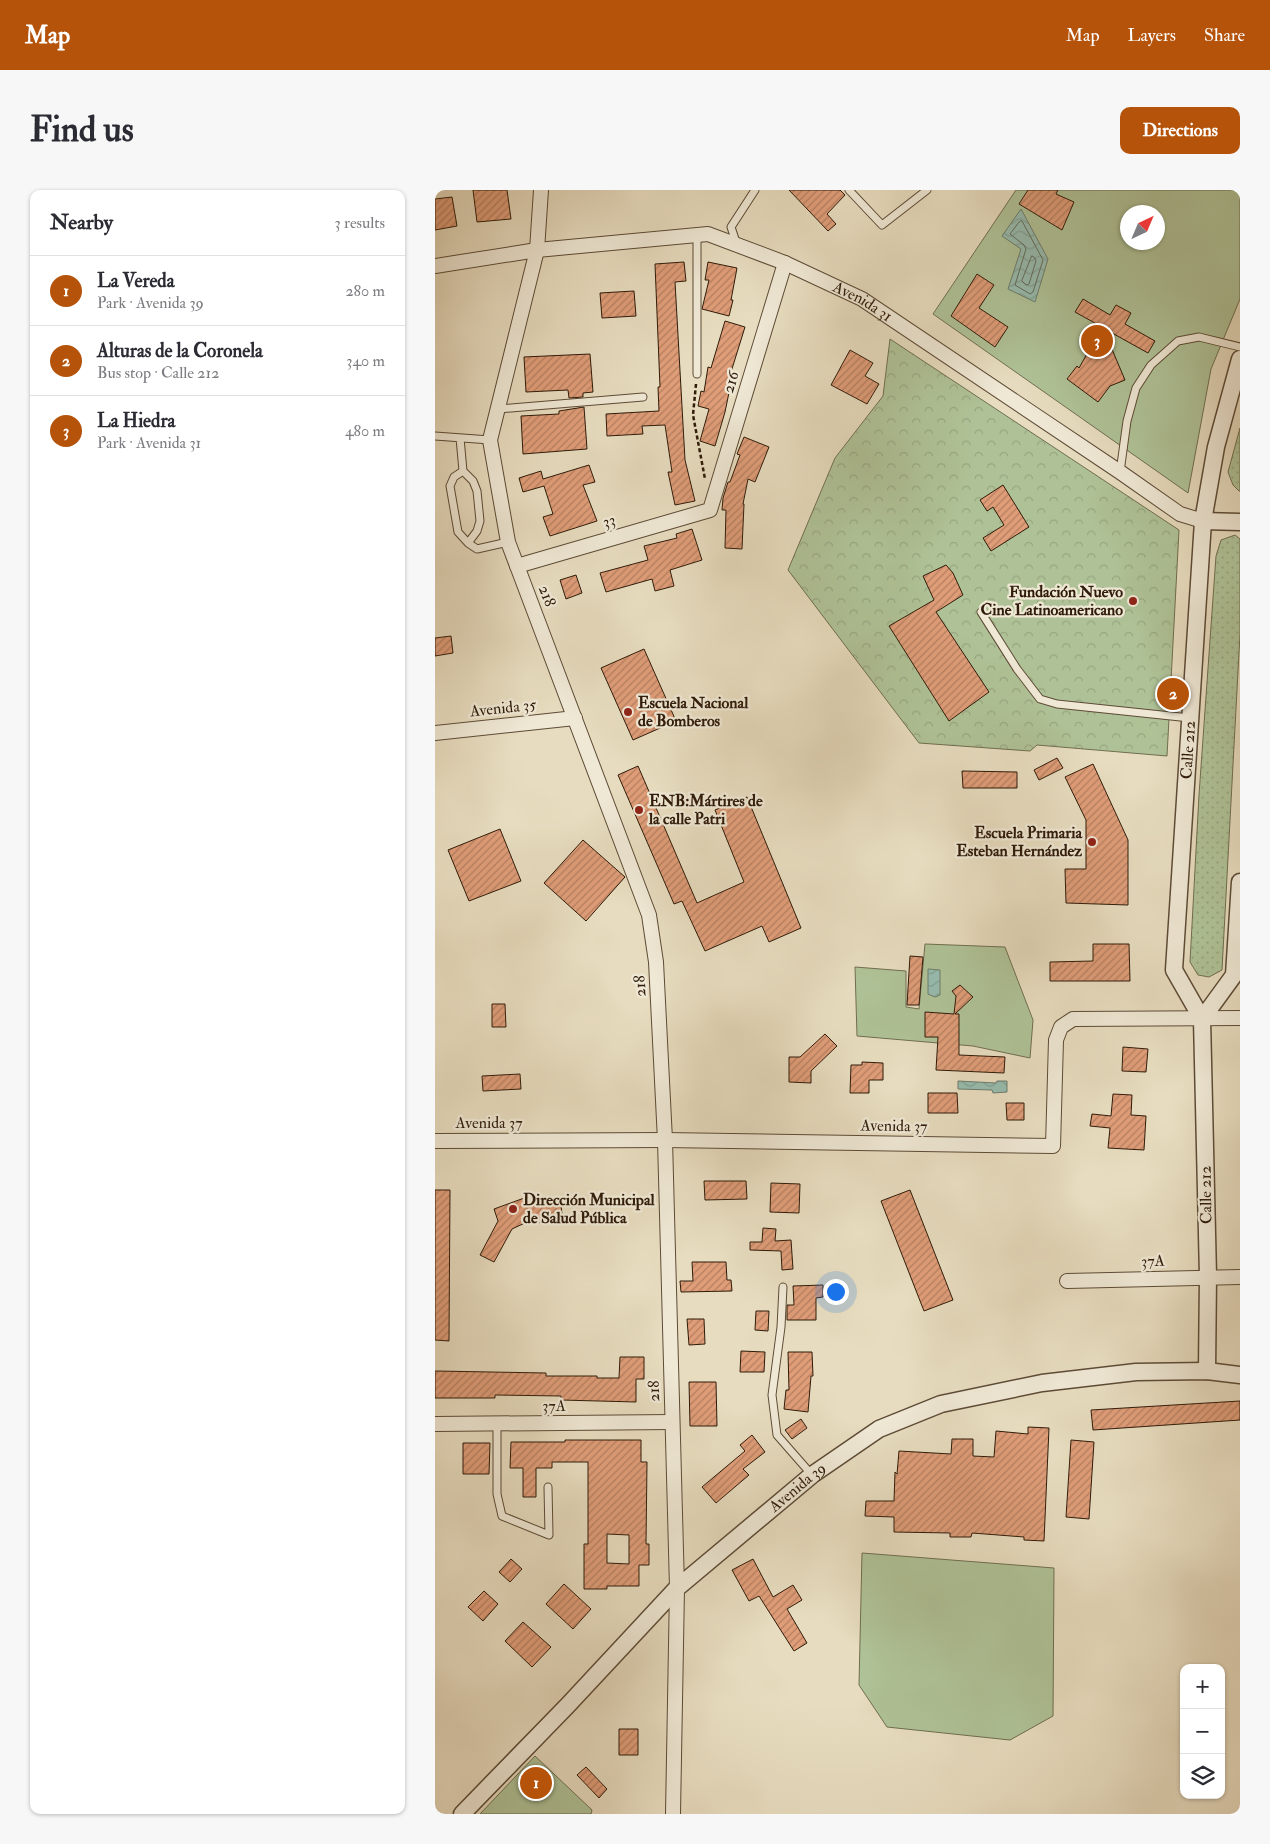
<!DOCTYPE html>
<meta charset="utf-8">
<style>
:root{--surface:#fff;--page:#f7f7f7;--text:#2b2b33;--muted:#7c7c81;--line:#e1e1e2;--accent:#b45309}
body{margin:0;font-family:"IM FELL Double Pica",serif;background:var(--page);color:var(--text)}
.controls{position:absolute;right:15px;bottom:15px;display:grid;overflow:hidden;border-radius:10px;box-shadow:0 1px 4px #0004}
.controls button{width:45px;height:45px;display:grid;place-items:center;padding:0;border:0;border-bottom:1px solid var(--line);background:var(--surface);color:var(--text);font:25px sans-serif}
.compass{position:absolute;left:685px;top:15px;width:45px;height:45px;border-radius:50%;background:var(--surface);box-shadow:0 1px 4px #0004;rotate:44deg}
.you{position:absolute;left:400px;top:1101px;width:18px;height:18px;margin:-12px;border:4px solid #fff;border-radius:50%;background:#1a73e8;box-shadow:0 0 0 8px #1a73e833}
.badge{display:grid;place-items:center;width:32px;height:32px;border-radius:50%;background:var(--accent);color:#fff;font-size:16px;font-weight:700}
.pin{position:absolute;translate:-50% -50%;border:2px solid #fff;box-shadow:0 1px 5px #0006}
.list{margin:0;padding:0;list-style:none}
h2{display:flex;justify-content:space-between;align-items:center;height:65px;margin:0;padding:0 20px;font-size:21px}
h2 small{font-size:16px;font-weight:400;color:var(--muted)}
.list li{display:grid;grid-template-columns:32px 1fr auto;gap:15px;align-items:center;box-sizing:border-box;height:70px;padding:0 20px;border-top:1px solid var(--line)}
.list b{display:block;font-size:19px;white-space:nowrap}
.list p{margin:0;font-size:16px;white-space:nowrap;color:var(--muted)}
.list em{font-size:16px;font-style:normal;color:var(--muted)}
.icon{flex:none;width:28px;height:28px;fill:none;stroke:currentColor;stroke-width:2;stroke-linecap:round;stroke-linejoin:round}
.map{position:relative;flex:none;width:805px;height:1624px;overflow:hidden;border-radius:10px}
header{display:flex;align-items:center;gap:30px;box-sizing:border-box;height:70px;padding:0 25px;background:var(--accent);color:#fff}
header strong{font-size:24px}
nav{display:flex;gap:28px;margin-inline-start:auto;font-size:18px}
.intro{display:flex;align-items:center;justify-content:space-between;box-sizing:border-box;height:120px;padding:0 30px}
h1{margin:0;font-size:35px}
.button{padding:12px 22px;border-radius:10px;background:var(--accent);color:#fff;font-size:18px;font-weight:700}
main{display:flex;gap:30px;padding:0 30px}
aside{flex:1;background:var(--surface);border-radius:10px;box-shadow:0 1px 4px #0004}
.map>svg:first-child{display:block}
</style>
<header>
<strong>Map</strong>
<nav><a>Map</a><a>Layers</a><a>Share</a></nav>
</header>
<div class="intro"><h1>Find us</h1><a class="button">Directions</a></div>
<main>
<aside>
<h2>Nearby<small>3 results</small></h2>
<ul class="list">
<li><span class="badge">1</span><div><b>La Vereda</b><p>Park · Avenida 39</p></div><em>280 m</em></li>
<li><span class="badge">2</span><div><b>Alturas de la Coronela</b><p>Bus stop · Calle 212</p></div><em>340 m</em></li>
<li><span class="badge">3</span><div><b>La Hiedra</b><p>Park · Avenida 31</p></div><em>480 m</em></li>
</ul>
</aside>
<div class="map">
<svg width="805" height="1624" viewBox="0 0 805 1624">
<defs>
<pattern id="grass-dots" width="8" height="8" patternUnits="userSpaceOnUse" patternTransform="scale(1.25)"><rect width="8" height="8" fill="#afc297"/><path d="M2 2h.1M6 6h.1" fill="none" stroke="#97a681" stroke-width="1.8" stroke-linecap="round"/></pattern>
<pattern id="forest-crowns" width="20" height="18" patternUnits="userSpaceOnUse" patternTransform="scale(1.25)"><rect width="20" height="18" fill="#afc297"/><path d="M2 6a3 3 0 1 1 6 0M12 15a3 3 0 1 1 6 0" fill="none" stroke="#97a681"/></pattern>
<pattern id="water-waves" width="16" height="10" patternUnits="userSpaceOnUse" patternTransform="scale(1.25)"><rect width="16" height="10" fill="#97bcaf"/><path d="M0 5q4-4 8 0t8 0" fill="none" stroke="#82a195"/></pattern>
<pattern id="building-hatch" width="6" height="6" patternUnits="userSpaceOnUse" patternTransform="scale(1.25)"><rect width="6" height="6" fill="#df9d78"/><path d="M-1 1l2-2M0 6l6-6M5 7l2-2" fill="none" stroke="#b57f61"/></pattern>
</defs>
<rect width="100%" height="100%" fill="#e7dcbf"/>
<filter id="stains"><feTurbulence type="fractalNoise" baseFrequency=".004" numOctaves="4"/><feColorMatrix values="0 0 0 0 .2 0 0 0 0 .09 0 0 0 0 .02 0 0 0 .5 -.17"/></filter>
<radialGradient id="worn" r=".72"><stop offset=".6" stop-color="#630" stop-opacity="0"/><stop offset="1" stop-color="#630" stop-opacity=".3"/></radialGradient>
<path fill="url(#grass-dots)" stroke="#6f6e50" d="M805 238V301H804L798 295 793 282Z
M800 345 805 349V444L787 780 774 787 763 785 755 772 764 605 781 366 786 350Z"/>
<path fill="url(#forest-crowns)" stroke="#6f6e50" d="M455 149 744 340 732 566 602 555 595 561 484 553 353 380 400 268 448 206Z"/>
<path fill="#afc297" stroke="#6f6e50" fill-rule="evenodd" d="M581 0H805V109L776 179 753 303 498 124ZM692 22H722V52H692Z
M490 754 570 757 598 830 595 868 538 856 422 846 420 777 471 781V817L484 819Z
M427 1363 619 1378 618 1526 575 1550 452 1537 424 1495Z
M100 1566 157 1620 156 1624H45Z"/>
<path fill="url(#water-waves)" stroke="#6d7c6d" d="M586 19 613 69 600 112 573 99 586 59 567 46Z
M493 779 505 780V805L500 807 493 804Z
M523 891 561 893 562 891H572V902L558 903 557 900 523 899Z"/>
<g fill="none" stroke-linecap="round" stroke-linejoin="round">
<path stroke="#636c5c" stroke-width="1" d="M587 31 608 70 598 102 595 104 580 95 591 59 589 55 575 44 584 32Z
M597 66 599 67 601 71 594 94 591 95 587 91Z"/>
</g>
<path fill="url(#building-hatch)" stroke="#2f1b09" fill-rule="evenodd" d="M38 0H72L76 29 42 32Z
M354 0H405L410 5 392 24 401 34 393 41Z
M593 0H623L621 4 639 12 627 40 584 14Z
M17 7 22 36 0 40V9Z
M249 72 251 91 240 92 250 270 260 311 240 315 233 282H237L230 235 207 236 208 244 172 246 171 224 224 221 223 197H225L220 74Z
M273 72 302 78 296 110H298L294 126 267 119 274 90H270Z
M542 84 559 95 544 118 573 137 560 157 516 126Z
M199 101 201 126 167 128 165 103Z
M648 109 675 125 681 115 696 123 690 134 720 151 713 163 668 138 690 190 675 196 663 212 632 189 642 176 644 178 667 137 640 122Z
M290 131 310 137 296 182 298 183 290 222 280 256 265 251 274 219 263 216 266 201 269 202 273 177 276 178Z
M415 160 438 173 430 186 444 194 432 214 396 195Z
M155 164 158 202 148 203V207L134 208 133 200 91 202 89 167Z
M149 217 152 259 88 264 86 226 124 224V221Z
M309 247 334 257 320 292 313 289 308 314H309L307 359 290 358 291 320H287L288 308 293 292H295L305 265 302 264Z
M154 275 160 292 148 295 162 331 115 346 108 327 118 324 109 296 88 302 84 288 106 281 108 289Z
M568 295 594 337 556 361 548 348 569 335 558 317 552 321 545 310Z
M257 339 267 370 235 380 239 396 220 401 217 389 171 402 165 383 213 370 209 356 242 348 241 344Z
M511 375 518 383 528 405 501 422 554 502 514 531 454 436 499 410 488 386Z
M141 385 147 403 131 409 125 390Z
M16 446 18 463 0 466V448Z
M209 459 241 531 198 550 166 478Z
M622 568 628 578 604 590 599 580Z
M658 574 693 650V715L631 713 630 679H651V630L630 587Z
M203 576 262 713 309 692 280 620 312 607 366 738 334 752 327 736 270 761 247 711 239 714 183 585Z
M527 581 582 582V598H528Z
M65 639 86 691 34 711 13 660Z
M148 650 190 687 151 731 109 693Z
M658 754H694L695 791H615V772L658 771Z
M475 766 488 767 484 815H472Z
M525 795 538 807 520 824H524V865L570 867 569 883 501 880 503 847H490V822L519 824 521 806 517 801Z
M57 814H70L71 837H57Z
M390 844 402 856 376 881V893L354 892V867H365Z
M688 857 713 859 711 882 687 881Z
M427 872 448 873V890H434V903H415L416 875H427Z
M85 884 86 899 48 901 47 886Z
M493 903H522L523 923H493Z
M678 904 697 905 696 925 711 926 709 960 673 958 675 938 655 936 657 924 676 926Z
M571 913H589V930H572Z
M269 991H311L312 1009 270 1010Z
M336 993 365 994 364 1023 335 1022Z
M0 1000H15L14 1151 0 1150Z
M475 1000 518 1110 489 1121 446 1011Z
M92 1007 96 1016 126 1015 128 1034 92 1032 77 1039 59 1072 45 1065 63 1031 59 1019Z
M328 1038 341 1039 340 1051 356 1050 358 1079 347 1080 346 1061 315 1060V1052H327Z
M257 1072H291L292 1090H296L297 1101 246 1102 245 1091H258Z
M388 1095V1107L381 1108V1130H352V1115H359L358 1096Z
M321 1121H334L333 1141 320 1140Z
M252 1129H269L270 1154 254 1155Z
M306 1161 330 1162 329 1182H305Z
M353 1162H377L378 1186H376L373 1222 349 1219 351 1200H354Z
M185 1167H209V1189H201V1212L126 1210V1206L60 1205V1208H0V1181L111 1183V1186H162V1188H184Z
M254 1192H281L282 1236H255Z
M805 1211V1230L658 1240 656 1220Z
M366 1229 372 1238 357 1249 350 1240Z
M593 1237 614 1238 609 1351 589 1350V1347L537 1343 536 1347H515V1343L459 1342V1327L430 1326 431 1311H459L460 1282 462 1284 464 1261 516 1264 517 1249H538V1266L559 1267 561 1241 593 1244Z
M317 1245 330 1262 308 1279 314 1285 281 1313 267 1297 310 1261 305 1255Z
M130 1250H206V1272H212L211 1354H214V1375H204V1396H172V1399H149V1354H153V1272H117V1278H101V1307H88V1278H75L76 1252H130ZM172 1344 194 1345V1374L172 1373Z
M636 1250 659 1252 654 1329 631 1327Z
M28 1253H55L54 1284H28Z
M76 1369 87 1379 75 1392 64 1382Z
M318 1369 338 1407 358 1395 367 1410 352 1419 372 1453 359 1461 324 1406 314 1411 297 1380Z
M129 1394 156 1419 138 1439 111 1414Z
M49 1401 63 1414 48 1431 33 1417Z
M88 1432 116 1457 97 1477 70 1451Z
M184 1539H203V1565H184Z
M151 1577 172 1599 164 1608 142 1585Z"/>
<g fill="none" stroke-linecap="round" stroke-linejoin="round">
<defs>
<path id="service" d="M414 0 447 35 492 0
M302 55 296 37 320 0
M262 184V45
M63 219 208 207
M0 246 55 250
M25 248 28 281 19 287 15 296 23 342 33 353 42 359 73 352
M28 281 38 291 42 301 45 331 42 341 33 353
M685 282 692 231 701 198 716 175 743 151 764 147 805 157
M546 422 582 479 605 509 622 514 755 528
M348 1097 346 1137 337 1205 342 1245 377 1285
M62 1234V1304L67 1326 114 1345 113 1297"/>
<g id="minor">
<path d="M106 0 102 60 55 250 73 352 214 725 221 772 230 950 242 1398 238 1624"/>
<path id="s1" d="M0 76 102 60 273 44 350 73 427 109 685 282 745 324 768 331"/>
<path d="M82 376 275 320 350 73"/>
<path d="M0 543 140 528"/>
<path d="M0 951 230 950 618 956 621 850 626 837 638 829 805 828"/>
<path d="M632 1091 805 1087"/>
<path d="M0 1234 237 1232"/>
</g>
<g id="tertiary">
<path d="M768 331 805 332"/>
<path d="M767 829 799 785 805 692"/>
<path id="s2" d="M772 1181 773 1086 767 829 739 780 768 331 781 257 805 169"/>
<path id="s3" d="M27 1624 133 1515 242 1398 377 1285 444 1239 506 1214 607 1193 701 1182 772 1181 805 1185"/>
</g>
</defs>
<use href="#service" stroke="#5d4b36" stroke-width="9"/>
<use href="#minor" stroke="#5d4b36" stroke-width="16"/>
<use href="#tertiary" stroke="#5d4b36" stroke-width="19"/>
<path stroke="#2f1b09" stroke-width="2.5" stroke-dasharray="4 2.5" stroke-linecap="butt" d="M261 194 258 225 270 289"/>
<use href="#service" stroke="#efe8d5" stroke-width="7"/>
<use href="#minor" stroke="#efe8d5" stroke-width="14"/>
<use href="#tertiary" stroke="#efe8d5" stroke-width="16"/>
</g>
<g fill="#8f2418" stroke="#efe8d5" stroke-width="2">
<circle cx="698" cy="411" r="5"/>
<circle cx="193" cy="522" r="5"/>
<circle cx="204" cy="620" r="5"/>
<circle cx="657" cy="652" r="5"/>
<circle cx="78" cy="1019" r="5"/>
</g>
<g text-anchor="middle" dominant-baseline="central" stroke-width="4.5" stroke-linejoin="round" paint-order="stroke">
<g font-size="16" fill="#2f1b09" stroke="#efe8d5">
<text stroke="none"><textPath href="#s1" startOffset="444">Avenida 31</textPath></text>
<text transform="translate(296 192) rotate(-73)">216</text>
<text transform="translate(174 331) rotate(-16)">33</text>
<text transform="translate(112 406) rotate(69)">218</text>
<text transform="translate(68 518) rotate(-6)">Avenida 35</text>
<text stroke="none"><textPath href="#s2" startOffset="629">Calle 212</textPath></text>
<text transform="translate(205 796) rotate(-93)">218</text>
<text x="54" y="933">Avenida 37</text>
<text transform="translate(459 936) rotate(1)">Avenida 37</text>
<text transform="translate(771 1005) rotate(-91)">Calle 212</text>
<text transform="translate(718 1071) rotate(-2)">37A</text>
<text transform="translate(219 1201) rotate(-92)">218</text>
<text x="119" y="1216">37A</text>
<text stroke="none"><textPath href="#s3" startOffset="469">Avenida 39</textPath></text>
</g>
<g font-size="16" font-weight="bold" fill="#2f1b09" stroke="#efe8d5" text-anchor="start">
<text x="688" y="402" text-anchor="end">Fundación Nuevo<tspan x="688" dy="18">Cine Latinoamericano</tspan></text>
<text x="203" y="513">Escuela Nacional<tspan x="203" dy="18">de Bomberos</tspan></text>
<text x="214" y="611">ENB:Mártires de<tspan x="214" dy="18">la calle Patri</tspan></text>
<text x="647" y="643" text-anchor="end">Escuela Primaria<tspan x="647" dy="18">Esteban Hernández</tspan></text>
<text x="88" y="1010">Dirección Municipal<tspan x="88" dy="18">de Salud Pública</tspan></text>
</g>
</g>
<rect width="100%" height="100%" filter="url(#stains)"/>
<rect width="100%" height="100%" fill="url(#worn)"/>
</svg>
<div class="controls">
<button>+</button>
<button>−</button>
<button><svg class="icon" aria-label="layers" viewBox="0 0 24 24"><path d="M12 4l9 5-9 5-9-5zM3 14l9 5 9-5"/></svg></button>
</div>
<svg class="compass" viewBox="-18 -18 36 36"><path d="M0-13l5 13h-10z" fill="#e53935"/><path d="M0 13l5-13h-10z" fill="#7c7c81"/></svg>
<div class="you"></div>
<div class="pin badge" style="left:101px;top:1593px">1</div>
<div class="pin badge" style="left:738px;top:504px">2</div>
<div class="pin badge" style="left:662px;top:151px">3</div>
</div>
</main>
